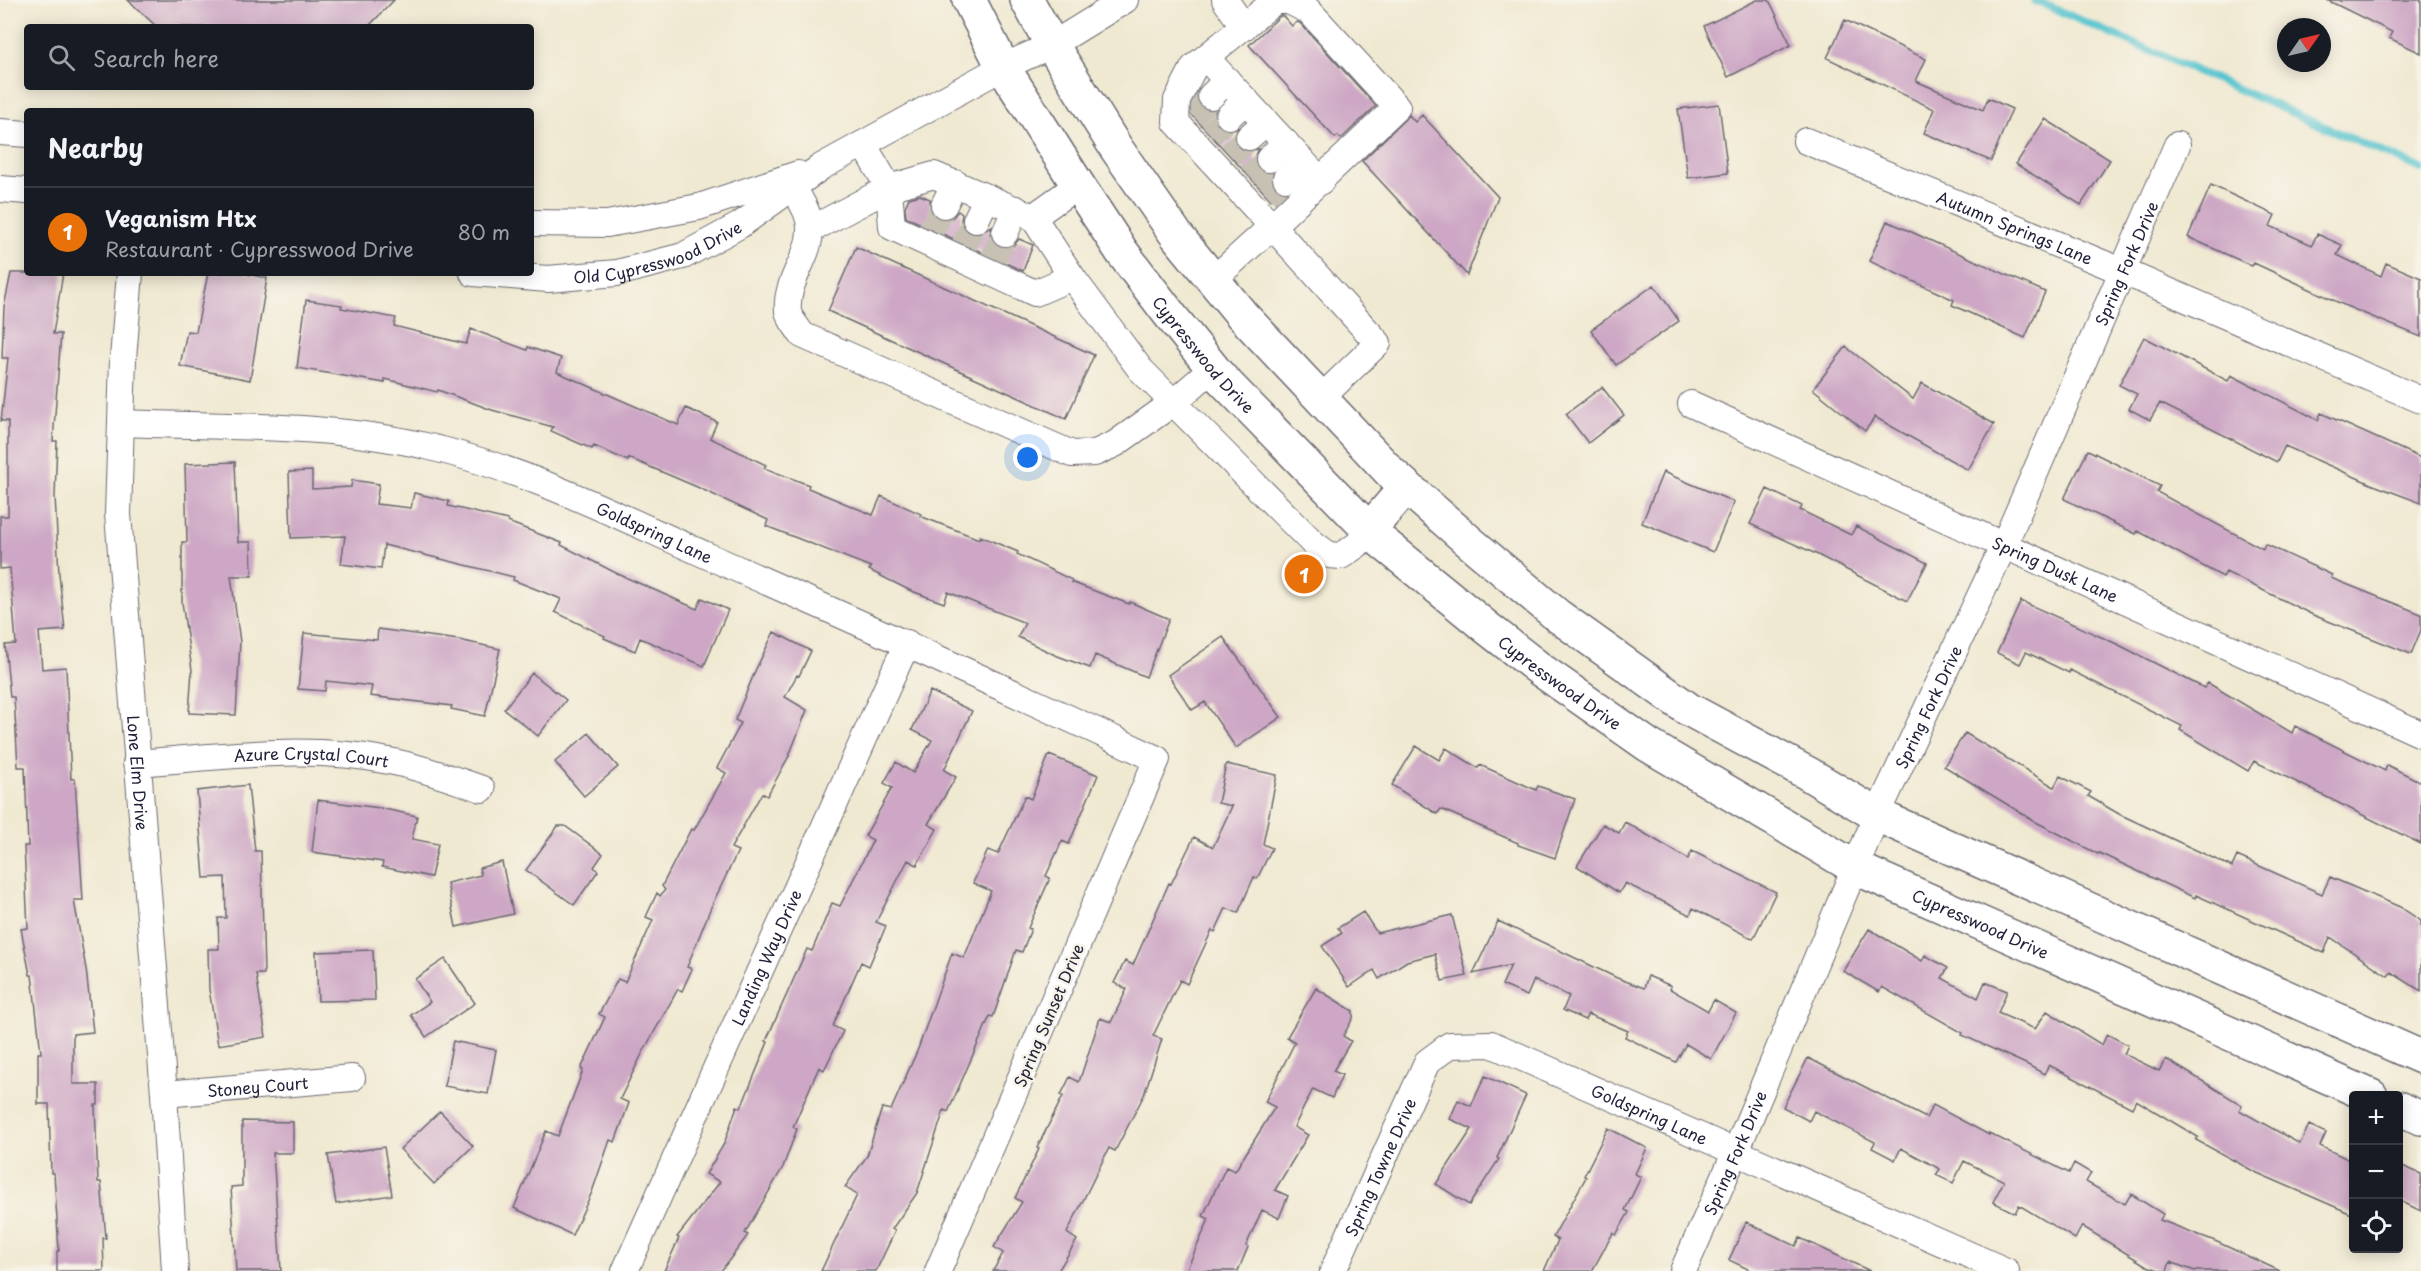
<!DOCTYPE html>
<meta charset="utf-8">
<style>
:root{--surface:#171b24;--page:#20242c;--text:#f1f3f6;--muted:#9ea1a6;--line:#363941;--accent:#7c3aed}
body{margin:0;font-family:"Playpen Sans",sans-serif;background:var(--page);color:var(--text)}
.controls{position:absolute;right:18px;bottom:18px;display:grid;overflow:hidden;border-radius:6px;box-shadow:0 3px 15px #0003}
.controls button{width:54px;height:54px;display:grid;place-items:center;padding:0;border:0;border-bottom:2px solid var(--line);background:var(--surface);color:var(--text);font:30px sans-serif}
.compass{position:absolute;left:2277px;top:18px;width:54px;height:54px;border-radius:50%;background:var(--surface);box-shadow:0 3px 15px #0003;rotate:56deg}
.you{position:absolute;left:1028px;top:458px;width:21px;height:21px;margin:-15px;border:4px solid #fff;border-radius:50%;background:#1a73e8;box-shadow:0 0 0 9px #1a73e833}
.badge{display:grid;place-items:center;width:39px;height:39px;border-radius:50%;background:var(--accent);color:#fff;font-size:20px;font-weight:700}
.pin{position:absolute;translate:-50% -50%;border:3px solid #fff;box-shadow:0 2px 6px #0006}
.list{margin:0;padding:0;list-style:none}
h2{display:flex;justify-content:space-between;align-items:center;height:78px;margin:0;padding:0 24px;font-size:26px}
h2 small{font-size:20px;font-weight:400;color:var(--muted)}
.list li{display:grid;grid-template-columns:39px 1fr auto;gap:18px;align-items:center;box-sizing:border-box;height:90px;padding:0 24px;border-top:2px solid var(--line)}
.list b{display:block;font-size:22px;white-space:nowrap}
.list p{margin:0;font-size:20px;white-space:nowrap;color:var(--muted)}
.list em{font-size:20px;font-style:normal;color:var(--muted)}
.icon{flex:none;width:33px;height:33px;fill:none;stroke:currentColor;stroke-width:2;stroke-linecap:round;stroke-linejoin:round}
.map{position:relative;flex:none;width:2421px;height:1271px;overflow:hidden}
.search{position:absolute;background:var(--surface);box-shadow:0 3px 15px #0003;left:24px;top:24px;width:510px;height:66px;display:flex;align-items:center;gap:15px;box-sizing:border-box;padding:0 21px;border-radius:6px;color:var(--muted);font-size:22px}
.panel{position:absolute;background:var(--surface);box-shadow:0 3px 15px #0003;left:24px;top:108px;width:510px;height:168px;border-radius:6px}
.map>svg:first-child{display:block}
</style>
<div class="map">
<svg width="2421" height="1271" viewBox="0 0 2421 1271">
<rect width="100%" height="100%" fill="#f7f3e8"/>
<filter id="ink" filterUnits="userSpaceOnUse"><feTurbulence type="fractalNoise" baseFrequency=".0167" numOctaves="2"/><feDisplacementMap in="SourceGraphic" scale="12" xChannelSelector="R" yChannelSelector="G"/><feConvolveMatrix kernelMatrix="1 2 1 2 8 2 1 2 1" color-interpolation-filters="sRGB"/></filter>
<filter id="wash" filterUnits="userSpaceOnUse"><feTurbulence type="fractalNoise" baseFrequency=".008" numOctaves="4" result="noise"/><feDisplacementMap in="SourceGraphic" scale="24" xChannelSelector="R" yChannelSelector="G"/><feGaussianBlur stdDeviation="1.35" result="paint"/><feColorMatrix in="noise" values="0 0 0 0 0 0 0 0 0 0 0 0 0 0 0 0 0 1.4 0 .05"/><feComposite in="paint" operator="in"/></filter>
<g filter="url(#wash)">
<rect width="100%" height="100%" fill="#f0e9d2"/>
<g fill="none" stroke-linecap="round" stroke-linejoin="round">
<path stroke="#57c4cf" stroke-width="8" d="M2034 0 2421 169"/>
</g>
<g id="blocks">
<path fill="#cda7c5" d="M128 0H394L368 27H157Z
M1757 0H1769L1791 45 1728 77 1704 26Z
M2327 0H2421V53L2389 38 2392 32Z
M1280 16H1283L1292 26 1297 22 1300 23 1376 106 1341 139 1338 136 1335 138 1249 45Z
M1845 20 1926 59 1916 81 1983 110 1988 98 2012 109 1991 161 1924 133 1934 109 1827 58Z
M1196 95 1201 107 1208 111 1215 110 1214 119 1219 127 1225 130 1238 128 1234 139 1238 147 1245 151 1258 149 1255 155V163L1259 170 1264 173 1272 174V182L1280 192 1271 200 1191 114 1192 104Z
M1719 104 1728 173 1688 178 1678 109Z
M1409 115 1415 122 1422 115 1498 197 1467 275 1362 161Z
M2045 119 2110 160 2081 205 2016 164Z
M2211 185 2275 215 2270 226 2312 245 2317 234 2342 245 2337 255 2381 276 2386 263 2421 278V337L2346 306 2254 263 2252 266 2188 237Z
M920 195 930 199 931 213 938 219 944 220 952 218 958 211 962 214 961 221 963 228 970 234 978 235 992 226 990 234 992 241 999 247 1007 248 1013 246 1019 239 1033 245 1023 271 906 217 905 207 909 198Z
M1887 221 2045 292 2025 338 1952 305 1954 300 1869 261Z
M856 247 1094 355 1066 419 828 311Z
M11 273H63L53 334H61L53 441H57L55 496 59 574 65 630 39 632 42 669 66 667 71 779H75L83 900H74L86 969 93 1032 73 1034V1084H98V1105H95L98 1182H101L106 1238H103L104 1271H57V1251H59L54 1173H51L49 1104H38V1053H41L32 975H30L21 929 28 928 24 846H28L25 767H18L14 697H10L5 645 16 644 10 568 0 569V516H8V421H1L8 358H2L4 307Z
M208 273H242L267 278 250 380 180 366 187 331 196 332Z
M1654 285 1679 321 1616 365 1591 330Z
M306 300 342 305 341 308 396 318 394 326 466 344 471 329 527 350 528 347 561 358 557 372 678 425 686 408 717 422 710 438 766 465 764 468 809 485 808 488 873 515 881 496 921 514 920 516 979 539 980 536 1018 552 1017 554 1072 580 1071 582 1129 604 1130 602 1169 619 1146 677 1095 655 1090 668 1055 655 1018 637 1025 623 948 592 944 603 909 590 869 570 871 567 766 526 768 520 697 487 629 458 628 461 594 446 592 449 551 431 553 427 492 410 438 390 437 392 385 379V383L297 368Z
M2144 337 2228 381 2231 375 2318 420 2321 413 2421 458V503L2371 484 2285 446 2277 462 2160 403 2150 420 2129 409 2137 394 2119 385Z
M1846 347 1913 399 1922 383 1994 424 1968 470 1875 417 1865 431 1813 389Z
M1602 387 1624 415 1588 443 1566 414Z
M2088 450 2160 486 2157 492 2263 549 2265 544 2332 575 2331 578 2421 614V630L2411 654 2313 615 2226 572 2223 577 2138 531 2136 534 2064 499Z
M235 462 238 542H251L252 576H231L240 642 236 715 189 713 192 670 182 602V542H187L185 464Z
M312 471V489L351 487 352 480 379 484 376 504 411 508 414 493 449 501 448 506 508 520V522L562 543 561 545 616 573 697 609 702 598 728 610 704 666 640 638 635 651 604 638 605 636 555 612 561 599 513 580 514 577 384 545 381 569 341 564 345 536 291 538 289 472Z
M1663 472 1734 502 1713 552 1642 523Z
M1767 489 1802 506 1800 510 1851 535 1856 526 1927 563 1907 601 1814 553 1750 524Z
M2021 601 2119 645 2204 688 2208 683 2292 733 2295 726 2385 771 2387 765 2421 782V844L2254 761 2248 771 2180 730 2182 726 2070 670 2069 673 2026 652 2020 664 1997 653Z
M378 629 459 640 500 649 485 716 451 709 452 706 370 696 372 686 326 681 325 691 298 689 304 633 377 640Z
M774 632 811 651 799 676 797 675 785 697 807 710 789 756 767 796 762 793 731 848 738 851 711 907 687 967 692 969 682 991 678 989 642 1054 620 1099 629 1103 615 1142 610 1140 592 1192 572 1235 514 1208 546 1131 558 1136 583 1070 581 1069 605 1017 599 1014 618 979 625 982 653 920 646 917 657 893 660 896 665 890 662 886 691 829 694 830 726 773 717 768 741 723 735 720 756 669Z
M1223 637 1281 717 1236 748 1205 702 1192 710 1168 675Z
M532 673 566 700 538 736 504 709Z
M930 691 972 711 944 770 956 777 928 824 937 829 917 865 908 860 876 922 886 926 869 966 861 962 833 1026 843 1031 824 1070 819 1067 793 1127 797 1129 783 1167 745 1233 748 1235 721 1271H664L679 1238 677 1237 720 1182 706 1174 724 1144 737 1106 741 1108 768 1042 766 1041 807 949 812 951 832 903 840 906 873 840 865 836 892 788 884 783 896 762 913 773 932 740 912 730Z
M589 733 618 767 584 796 555 762Z
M1965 733 2054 787 2060 776 2091 792 2088 796 2119 814 2232 867 2237 856 2322 894 2330 877 2400 907 2421 921V991L2391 972 2388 976 2330 937 2324 953 2196 895 2195 898 2099 853 2098 854 2036 822 1944 766Z
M1416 746 1439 760 1446 748 1478 768 1480 765 1536 790 1538 786 1575 799 1555 858 1518 845V843L1441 809 1437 814 1392 785Z
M1049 755 1098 775 1069 844 1062 841 1046 876 1050 878 1028 928 1031 929 1022 952 1016 950 993 1017 990 1016 948 1112 944 1110 917 1193 892 1229 895 1231 876 1271H821L857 1195 845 1187 867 1156 882 1108 891 1110 918 1049 952 953 964 958 991 891 973 883 988 850 998 854 1025 796 1031 799Z
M1226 764 1277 775 1263 844 1272 848 1257 879 1254 877 1238 913 1226 908 1215 932 1212 930 1187 984 1180 980 1153 1036 1162 1039 1144 1095 1115 1151 1109 1148 1067 1233 1077 1240 1058 1271H993L1003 1253 994 1247 1022 1202 1015 1198 1039 1149 1037 1148 1063 1096 1061 1095 1070 1077 1079 1082 1100 1018 1111 1022 1127 989 1114 983 1125 961 1133 965 1169 883 1171 884 1194 837 1213 847 1232 806 1218 803Z
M248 785 255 851H261L264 974H256L266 1037 218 1045 209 989 208 949H219L218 918H226L225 877 204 878 197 791Z
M318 800 380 808 417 816 412 839 438 844 431 877 382 867 383 862 312 852Z
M1625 822 1688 859 1692 851 1776 892 1753 939 1693 908 1690 915 1625 883 1619 893 1577 866 1603 824 1619 833Z
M558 826H565L603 854 594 867 598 871 574 905 526 870Z
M502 862 513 914 456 927 447 883 481 875 479 868Z
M1363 912 1377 933 1452 915 1467 976 1442 981 1435 954 1407 961 1379 979 1374 970 1349 987 1322 946 1342 933 1338 928Z
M1498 921 1617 978 1644 988 1648 976 1671 986 1670 989 1708 1011 1714 1000 1736 1013 1711 1059 1686 1044 1676 1062 1625 1037 1628 1031 1588 1014 1585 1020 1563 1010 1569 996 1534 980 1527 996 1502 985 1511 965 1473 974Z
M1869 929 1922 961 1925 955 1948 968 1942 978 1978 998 1985 982 2007 991 1998 1013 2035 1029 2047 1011 2102 1045 2107 1034 2128 1045 2124 1054 2159 1071 2166 1059 2242 1105 2239 1110 2300 1144 2309 1125 2326 1133 2320 1146 2354 1162V1215L2255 1172 2196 1140 2198 1137 2136 1100 2132 1108 2049 1065 2044 1074 2028 1065 1962 1035 1963 1033 1882 987 1879 992 1843 971Z
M373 950 375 1000 318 1001 316 952Z
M445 959 475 1003 426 1037 411 1015 430 1002 415 979Z
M1316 988 1353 1011V1018L1343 1036 1351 1041 1333 1071 1342 1075 1332 1098 1313 1089 1294 1127 1308 1135 1275 1190 1288 1196 1279 1218 1262 1210 1246 1246 1248 1247 1238 1271H1186L1209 1219 1203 1216 1226 1167 1235 1171 1275 1107 1265 1102 1295 1042 1287 1037Z
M453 1041 496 1050 488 1094 444 1086Z
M1808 1058 1926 1118 1933 1105 1989 1135V1133L2069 1173 2074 1163 2091 1173 2086 1182 2125 1204 2131 1194 2163 1214 2160 1220 2215 1241 2280 1271H2195L2170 1262 2167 1271H2162L2147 1266 2082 1226 2075 1239 2019 1205 2015 1213 1993 1202 2004 1181 1964 1161 1953 1183 1936 1175 1940 1169 1901 1148 1895 1160 1872 1148 1875 1142 1814 1111 1809 1121 1783 1107Z
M1485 1076 1526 1095 1497 1158 1499 1159 1469 1205 1436 1184 1472 1129 1450 1119 1458 1100 1471 1106Z
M440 1111 473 1146 434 1184 400 1149Z
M242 1121 293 1122V1153H273L281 1271H236L231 1187 242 1186Z
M1608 1128 1647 1148 1635 1174 1641 1177 1625 1210 1629 1212 1616 1235 1613 1233 1592 1271H1544L1558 1240 1553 1237 1586 1177 1584 1176Z
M384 1147 392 1195 336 1204 328 1155Z
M2398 1164 2421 1174V1211L2398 1200Z
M1746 1222 1796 1246 1800 1238 1870 1271H1752L1729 1260Z"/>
</g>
</g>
<g filter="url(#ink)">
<use href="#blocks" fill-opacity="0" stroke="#6a6870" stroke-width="1.5"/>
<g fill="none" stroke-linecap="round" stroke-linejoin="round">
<path stroke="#c7c1b4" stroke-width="26" stroke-dasharray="26 13" stroke-linecap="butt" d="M1192 115 1211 96
M1210 134 1229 116
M1230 155 1249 137
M1250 177 1269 159
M1267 195 1286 178
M931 231 944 205
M964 246 976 220
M993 259 1005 233"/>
<defs>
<g id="minor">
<path d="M1225 0 1244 27"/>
<path d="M1275 1H1289L1309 11 1397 107 1272 226 1176 122 1177 100 1194 67Z"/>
<path d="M1206 58 1321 181"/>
<path d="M1211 96 1227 80"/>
<path d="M1229 116 1246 100"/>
<path d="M0 132 27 134"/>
<path d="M1249 137 1266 122"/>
<path id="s1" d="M1806 141 2124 272 2421 400"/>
<path d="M863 144 889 188 934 175 1033 217 1078 185"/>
<path d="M1269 159 1286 143"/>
<path d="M1286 178 1303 162"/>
<path d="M793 187C800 200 811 215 810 230 810 258 785 281 788 311 789 318 798 328 802 335L1072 454 1095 453 1115 444 1173 403 1213 368"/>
<path d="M0 189 27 191"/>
<path d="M944 205 955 183"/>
<path d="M1033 217 1072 277 1140 369 1314 544 1329 555 1341 556 1357 545 1369 530"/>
<path d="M976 220 987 197"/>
<path d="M531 223 607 224 699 207 798 174"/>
<path d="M810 230 889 188 892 227 1035 293 1072 277"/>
<path d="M1005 233 1016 209"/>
<path id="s2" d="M130 273 123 359 118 514 164 1094 175 1271"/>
<path id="s3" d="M473 273 548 279 617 273 683 256 740 225 821 167 1003 67 1052 45 1125 0"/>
<path d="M1213 280 1272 226 1378 343 1320 399"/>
<path id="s4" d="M1691 404 2421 734"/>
<path id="s5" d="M122 423C225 427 330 423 430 447 527 470 618 516 708 556 859 622 1008 690 1157 759L938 1271"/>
<path id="s6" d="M136 763C219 757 307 744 389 761 421 767 452 779 482 789"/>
<path id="s7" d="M164 1094 352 1078"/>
<path id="s8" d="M625 1271 907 643"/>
<path id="s9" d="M1333 1271 1427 1062 1450 1045 1491 1044 2006 1271"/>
<path id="s10" d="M1683 1271 1736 1151 1877 815 2003 547 2177 145"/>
</g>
<g id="major">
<path id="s11" d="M969 0 1003 67 1078 185 1122 252 1170 315 1220 377 1377 538 1486 627 1541 670 1648 745 1856 868 2371 1096"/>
<path d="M1027 0 1052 45 1116 148 1177 236 1242 315 1392 474 1472 544 1558 616 1688 709 1807 773 1877 815 2421 1057"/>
<path d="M1369 530 1406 487"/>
<path d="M2398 1108 2421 1118"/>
</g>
</defs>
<use href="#minor" stroke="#6a6870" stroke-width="28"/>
<use href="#major" stroke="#6a6870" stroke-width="36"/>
<use href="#minor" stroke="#fff" stroke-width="26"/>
<use href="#major" stroke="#fff" stroke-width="33"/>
</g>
</g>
<g text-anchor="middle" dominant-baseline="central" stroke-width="5" stroke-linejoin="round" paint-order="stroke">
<g font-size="16" fill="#22223b" stroke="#f7f3e8">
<text stroke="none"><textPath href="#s1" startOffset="226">Autumn Springs Lane</textPath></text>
<text stroke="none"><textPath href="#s3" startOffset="189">Old Cypresswood Drive</textPath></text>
<text stroke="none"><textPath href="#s10" startOffset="1101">Spring Fork Drive</textPath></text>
<text stroke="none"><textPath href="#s11" startOffset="426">Cypresswood Drive</textPath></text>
<text stroke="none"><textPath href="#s5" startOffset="550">Goldspring Lane</textPath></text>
<text stroke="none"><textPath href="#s4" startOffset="400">Spring Dusk Lane</textPath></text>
<text stroke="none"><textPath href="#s11" startOffset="912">Cypresswood Drive</textPath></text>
<text stroke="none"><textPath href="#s10" startOffset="615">Spring Fork Drive</textPath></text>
<text stroke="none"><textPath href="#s6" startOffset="176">Azure Crystal Court</textPath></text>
<text stroke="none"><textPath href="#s2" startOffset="501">Lone Elm Drive</textPath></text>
<text stroke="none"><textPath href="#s11" startOffset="1398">Cypresswood Drive</textPath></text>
<text stroke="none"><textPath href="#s8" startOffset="344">Landing Way Drive</textPath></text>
<text transform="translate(1048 1015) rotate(-67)">Spring Sunset Drive</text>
<text stroke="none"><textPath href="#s7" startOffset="94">Stoney Court</textPath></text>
<text stroke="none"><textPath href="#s9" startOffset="472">Goldspring Lane</textPath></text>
<text stroke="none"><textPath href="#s10" startOffset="129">Spring Fork Drive</textPath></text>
<text stroke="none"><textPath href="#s9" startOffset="114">Spring Towne Drive</textPath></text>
</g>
</g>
</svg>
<div class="controls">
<button>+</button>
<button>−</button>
<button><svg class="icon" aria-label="locate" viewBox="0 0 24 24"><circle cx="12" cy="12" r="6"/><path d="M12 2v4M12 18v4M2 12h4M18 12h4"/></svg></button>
</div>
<svg class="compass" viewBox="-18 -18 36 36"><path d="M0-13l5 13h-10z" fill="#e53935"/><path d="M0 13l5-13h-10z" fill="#9ea1a6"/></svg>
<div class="you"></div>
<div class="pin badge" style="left:1304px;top:574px;background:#e8710a">1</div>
<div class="search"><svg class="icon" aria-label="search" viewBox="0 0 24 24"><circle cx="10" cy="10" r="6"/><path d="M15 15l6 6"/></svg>Search here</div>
<section class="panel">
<h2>Nearby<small></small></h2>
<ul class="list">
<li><span class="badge" style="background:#e8710a">1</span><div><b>Veganism Htx</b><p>Restaurant · Cypresswood Drive</p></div><em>80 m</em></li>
</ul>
</section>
</div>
